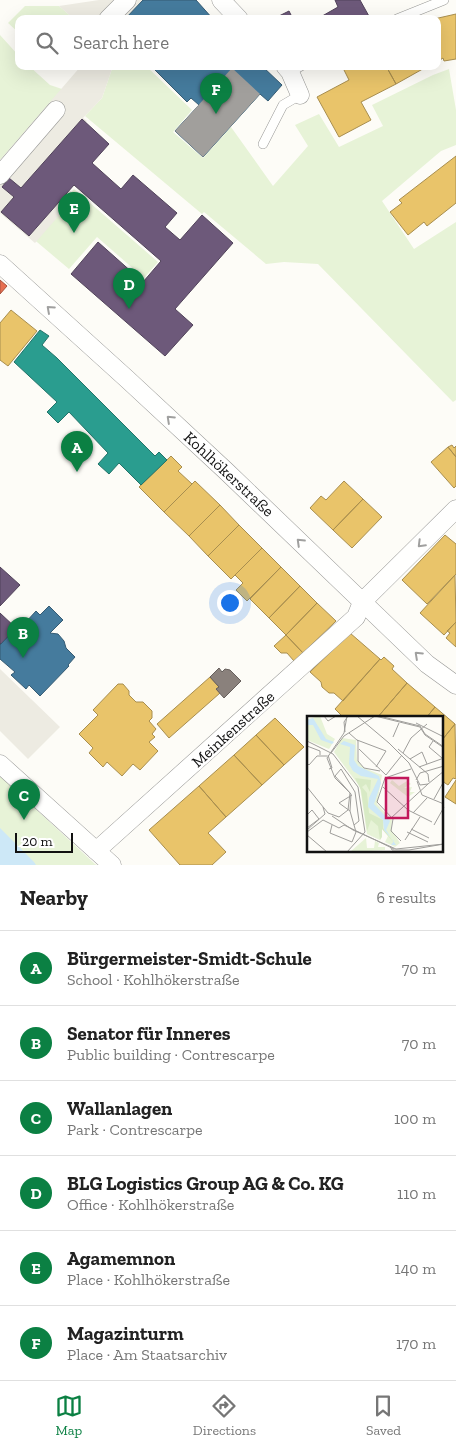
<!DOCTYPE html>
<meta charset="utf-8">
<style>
:root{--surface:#fff;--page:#f6f6f6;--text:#222;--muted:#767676;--line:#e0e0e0;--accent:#0b8043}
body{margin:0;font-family:"Zilla Slab",serif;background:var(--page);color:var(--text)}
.scale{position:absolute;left:15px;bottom:12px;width:58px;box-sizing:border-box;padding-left:5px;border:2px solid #111;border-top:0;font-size:14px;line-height:18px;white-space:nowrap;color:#111;-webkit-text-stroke:4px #fff;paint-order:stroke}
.you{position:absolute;left:229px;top:602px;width:18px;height:18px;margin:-12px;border:4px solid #fff;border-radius:50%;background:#1a73e8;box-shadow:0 0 0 8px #1a73e833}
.badge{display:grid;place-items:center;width:32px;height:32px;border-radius:50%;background:var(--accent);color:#fff;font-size:16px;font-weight:700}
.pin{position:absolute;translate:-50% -41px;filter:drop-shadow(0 1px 2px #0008)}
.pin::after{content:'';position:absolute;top:26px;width:18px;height:15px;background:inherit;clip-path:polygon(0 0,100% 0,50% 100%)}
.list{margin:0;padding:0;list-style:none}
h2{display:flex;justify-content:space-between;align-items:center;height:65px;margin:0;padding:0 20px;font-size:21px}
h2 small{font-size:16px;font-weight:400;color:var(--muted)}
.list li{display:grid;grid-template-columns:32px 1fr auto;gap:15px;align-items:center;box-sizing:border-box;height:75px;padding:0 20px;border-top:1px solid var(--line)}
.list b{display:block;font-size:19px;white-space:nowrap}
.list p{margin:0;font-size:16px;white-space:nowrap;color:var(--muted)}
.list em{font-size:16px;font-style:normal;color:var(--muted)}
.icon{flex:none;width:28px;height:28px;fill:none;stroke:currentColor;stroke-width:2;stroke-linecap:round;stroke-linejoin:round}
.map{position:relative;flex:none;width:456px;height:865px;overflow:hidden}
.search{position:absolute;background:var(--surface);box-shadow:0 5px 20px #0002;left:15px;right:15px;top:15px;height:55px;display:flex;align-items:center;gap:12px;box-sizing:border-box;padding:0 18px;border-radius:10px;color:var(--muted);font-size:19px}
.sheet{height:515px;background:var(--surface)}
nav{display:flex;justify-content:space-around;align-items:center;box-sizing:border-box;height:70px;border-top:1px solid var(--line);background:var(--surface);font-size:14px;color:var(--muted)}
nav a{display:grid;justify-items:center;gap:2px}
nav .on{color:var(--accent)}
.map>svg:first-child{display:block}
</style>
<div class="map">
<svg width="456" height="865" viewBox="0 0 456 865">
<rect width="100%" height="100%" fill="#fdfcf7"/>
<path fill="#e7f3d7" d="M25 6H59L74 19H19V33L8 23Z
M0 35 19 56V66H29L50 85 62 89 0 160Z
M113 66H146L192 110 173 132 203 158 231 127 273 186 308 146 295 125 319 114 339 147 383 126 372 105 433 75 449 69 456 110V145L441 151 382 201 414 249 456 222V400L453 402 318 264 284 262 266 264 204 212 202 214 85 116 102 98Z
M74 189 158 262 144 278 97 237 69 269 31 237Z
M0 776 95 864 97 865H0Z"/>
<path fill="#edebe2" d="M99 0H143L125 19H74L59 6Z
M81 66H113L102 98 83 118 87 121 45 169 76 196 35 243 0 213V160Z
M0 669 60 727 28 759 0 731Z"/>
<path fill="#cde8f7" d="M0 828 34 862 36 865H0Z"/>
<path fill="#e9c46a" stroke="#a88e4f" d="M456 14V59L444 61 443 58 437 62V19H434Z
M342 66H386L396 84 361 102 371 120 339 137 317 97 349 80Z
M386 66H428L396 84Z
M456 156V203L427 226 424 222 408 235 390 212 402 203 399 200Z
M11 310 37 331 8 366 0 360V323Z
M452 445 454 448 456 446V457L448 447Z
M448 447 456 457V486L454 488 431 462Z
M171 456 182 467 178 471 192 484 164 512 139 487Z
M195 481 220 505 189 536 164 512Z
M344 481 363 499 333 530 310 508 321 496 326 500Z
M363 499 382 517 352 548 333 530Z
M220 505 239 525 208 556 189 536Z
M239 525 262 548 231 579 208 556Z
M445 535 456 544V574L427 604 402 580Z
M262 548 281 567 247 601 236 590 243 583 235 575Z
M281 567 300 586 269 618 250 599Z
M455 575 456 622 444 635 420 613Z
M300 586 317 603 286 635 269 618Z
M317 603 336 621 303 653 286 635Z
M456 622V647L446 638 450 633 447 631Z
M350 633 380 659 343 701 334 693H329L322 687 321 682 310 672Z
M286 635 303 653 294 661 287 653H281L274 646Z
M384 657 394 666 392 669 407 683 377 718H344L335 709 380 659 381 660Z
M210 677 219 687 216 689 220 693 169 738 157 724Z
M407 683 435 707 426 718H377Z
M118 684H123L129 691V695L136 702H143L152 711V718L149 721 156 729 152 734 155 737 149 742 158 751 140 770 133 764 122 776 107 762 103 767 89 753 93 748 79 734 98 715 93 710Z
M435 707 455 724 442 740V718H426Z
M275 718 304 747 284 765 256 735Z
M455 724 456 779 453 778 448 785 442 781V740Z
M256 735 284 765 262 785 234 755Z
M234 755 262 785 226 817 199 786Z
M456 780V804L445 797Z
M199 786 226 817 208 833 226 852 212 865H180L149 830Z"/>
<path fill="#e76f51" stroke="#a7533e" d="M0 280 7 286 0 294Z"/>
<path fill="#6d597a" stroke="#51435a" d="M335 0H360L370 18 317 19 338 7Z
M289 11 293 19H278L277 17Z
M82 119 109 144 92 163 121 189 133 175 177 213 165 227 180 240 202 215 233 243 175 309 193 325 165 356 71 274 98 242 143 282 161 261 74 185 29 236 1 212 14 197 2 187 9 178 21 188Z
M0 567 20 585 0 606Z
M0 613 16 628 1 644 0 643Z"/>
<path fill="#2a9d8f" stroke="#227369" d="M40 330 49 336 42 345 57 358 155 456 159 452 167 460 141 485 119 463 109 474 98 464 108 453 69 412 58 423 47 412 57 402 14 362Z"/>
<path fill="#457b9d" stroke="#355b73" d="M143 0H196L213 19H125Z
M151 66H185L187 68 189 66H262L282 85 268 101 260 94 203 157 175 131 199 105 191 98 187 102Z
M49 606 63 620 50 633 58 634 64 641 66 648 75 657 68 665 69 666 40 696 29 685 26 689 11 675 15 672 0 659V645L23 621 25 623 36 611 40 615Z"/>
<path fill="#8a817c" stroke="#665f5c" d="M219 668 222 672 225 669 230 670 241 681 224 698 216 689 219 687 210 677Z"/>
<path fill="#a19f9c" d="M232 68 260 94 203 157 175 131Z"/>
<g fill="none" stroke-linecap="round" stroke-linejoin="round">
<defs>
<path id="lane" d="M397 19 444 0
M290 72 301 66
M263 144 283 105 300 95"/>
<path id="street" d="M221 0 239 19
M108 19 127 0
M285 66 290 72 300 95
M0 175 56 110
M0 264 127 379 226 471 427 664 456 685
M0 764 112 865
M96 851 356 617 362 602 456 509"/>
</defs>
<use href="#lane" stroke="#979795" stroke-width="10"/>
<use href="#street" stroke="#979795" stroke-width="19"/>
<use href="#lane" stroke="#fffffe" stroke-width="9"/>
<use href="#street" stroke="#fffffe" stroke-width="18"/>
</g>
<defs><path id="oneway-chevron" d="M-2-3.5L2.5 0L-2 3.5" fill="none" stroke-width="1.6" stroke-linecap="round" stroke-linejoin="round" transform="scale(1.25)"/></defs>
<g stroke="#a0a09f">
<use href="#oneway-chevron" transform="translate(50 309) rotate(-138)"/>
<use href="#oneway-chevron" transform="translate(170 419) rotate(-137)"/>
<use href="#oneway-chevron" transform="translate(300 542) rotate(-136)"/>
<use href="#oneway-chevron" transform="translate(421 544) rotate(135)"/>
<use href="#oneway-chevron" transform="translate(418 655) rotate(-137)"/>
</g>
<g text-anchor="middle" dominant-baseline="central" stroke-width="5" stroke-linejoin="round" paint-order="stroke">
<g font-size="16" fill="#111" stroke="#fff">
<text transform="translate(229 474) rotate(43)">Kohlhökerstraße</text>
<text transform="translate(233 729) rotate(-42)">Meinkenstraße</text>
</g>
</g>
<g transform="translate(307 716)">
<rect width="136" height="136" fill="#fdfcf7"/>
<path d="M13 0 20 18 28 23 22 33 0 24V3ZM35 22 49 24 50 44 57 52 75 59 70 88 85 104 84 113 93 127 88 131 78 126 81 120 75 113 73 124 60 118 53 71 27 36ZM85 64 92 70 100 65 104 68 97 72 105 71 103 76H108L101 81 83 67ZM59 122 60 132H67L68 125 72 127 71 131H78V134L43 136Z" fill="#e7f3d7"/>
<path d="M48 62 64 64 63 76 59 68 55 71 60 77 62 97 76 104V112L87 127 75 113V121L73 124 71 110 64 104 60 115 54 74Z" fill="#d8eac5"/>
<path d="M6 2 19 23 27 26 25 28 14 24 6 9H0V4ZM37 25 48 29 47 44 51 50 72 60 74 67 67 88 83 105 79 114 89 129H84L87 125 77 114 76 104 61 91 62 82 71 63 54 60 46 55 42 48 43 31 33 28Z" fill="#cde8f7"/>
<path fill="none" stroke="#9f9e9b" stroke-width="1" d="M17 0 21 5 29 0M50 0 82 27M68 0 113 11 118 19 137 32M72 0 113 10 118 18 137 31M109 7 137 21M38 16 37 6 41 0M42 17 51 25V45L57 52 73 55M86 21 92 7M50 24 79 35 69 51M0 25 26 38 51 71 58 116 40 136M126 25 122 31 135 42M82 27 102 47 113 69 121 68 137 55M0 30 13 35V39M52 33 79 59M91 33 121 58 122 66M24 37 37 20 68 0M96 37 104 22 120 8M21 39 25 52 22 53M103 43 115 36 120 48M0 47 2 49 10 40H20M112 51 137 42M79 59 95 39M109 64 113 57 137 50M110 65 115 79 137 88M0 71 21 97 32 101 41 94 43 77 28 62 20 42 37 17 40 0M76 71 101 94 125 106M127 83 137 65M43 95 32 87 45 79M106 97 120 82M0 99 5 94 12 103 0 112M25 100 46 114 89 133 137 128M84 102 121 68M25 109 23 117 45 126 49 116 43 95 44 78 28 60 34 53 48 76 52 105 47 109M127 109 137 91M104 113 122 122M0 114 18 98 16 91M0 116 16 104 32 112 37 109 87 133M100 116 121 126M0 119 20 136M98 124 113 101M94 125 84 115 86 103 70 86 78 62 104 53M83 130 85 134H102L137 128"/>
<path fill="#c2185b" fill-opacity="0.15" stroke="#c2185b" stroke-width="2.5" d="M79 62H101V102H79Z"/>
<rect width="136" height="136" fill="none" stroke="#111" stroke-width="2.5"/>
</g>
</svg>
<div class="scale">20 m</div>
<div class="you"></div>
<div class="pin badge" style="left:77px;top:472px">A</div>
<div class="pin badge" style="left:23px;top:658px">B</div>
<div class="pin badge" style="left:24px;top:820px">C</div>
<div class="pin badge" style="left:129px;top:309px">D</div>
<div class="pin badge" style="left:74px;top:233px">E</div>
<div class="pin badge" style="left:216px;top:114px">F</div>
<div class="search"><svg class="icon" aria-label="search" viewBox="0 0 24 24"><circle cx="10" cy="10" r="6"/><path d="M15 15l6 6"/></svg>Search here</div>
</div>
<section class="sheet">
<h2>Nearby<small>6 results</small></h2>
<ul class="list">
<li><span class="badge">A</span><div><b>Bürgermeister-Smidt-Schule</b><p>School · Kohlhökerstraße</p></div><em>70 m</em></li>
<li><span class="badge">B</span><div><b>Senator für Inneres</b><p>Public building · Contrescarpe</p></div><em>70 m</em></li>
<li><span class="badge">C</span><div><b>Wallanlagen</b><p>Park · Contrescarpe</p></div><em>100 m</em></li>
<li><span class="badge">D</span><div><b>BLG Logistics Group AG &amp; Co. KG</b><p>Office · Kohlhökerstraße</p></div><em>110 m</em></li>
<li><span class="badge">E</span><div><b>Agamemnon</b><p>Place · Kohlhökerstraße</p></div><em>140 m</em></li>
<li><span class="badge">F</span><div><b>Magazinturm</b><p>Place · Am Staatsarchiv</p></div><em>170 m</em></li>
</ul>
</section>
<nav>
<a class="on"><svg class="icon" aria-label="map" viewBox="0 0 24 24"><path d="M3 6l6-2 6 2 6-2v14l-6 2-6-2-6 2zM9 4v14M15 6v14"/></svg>Map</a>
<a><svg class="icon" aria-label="directions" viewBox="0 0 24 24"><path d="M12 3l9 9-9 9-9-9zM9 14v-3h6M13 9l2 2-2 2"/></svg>Directions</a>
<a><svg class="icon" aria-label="saved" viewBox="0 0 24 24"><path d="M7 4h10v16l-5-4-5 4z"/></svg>Saved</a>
</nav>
